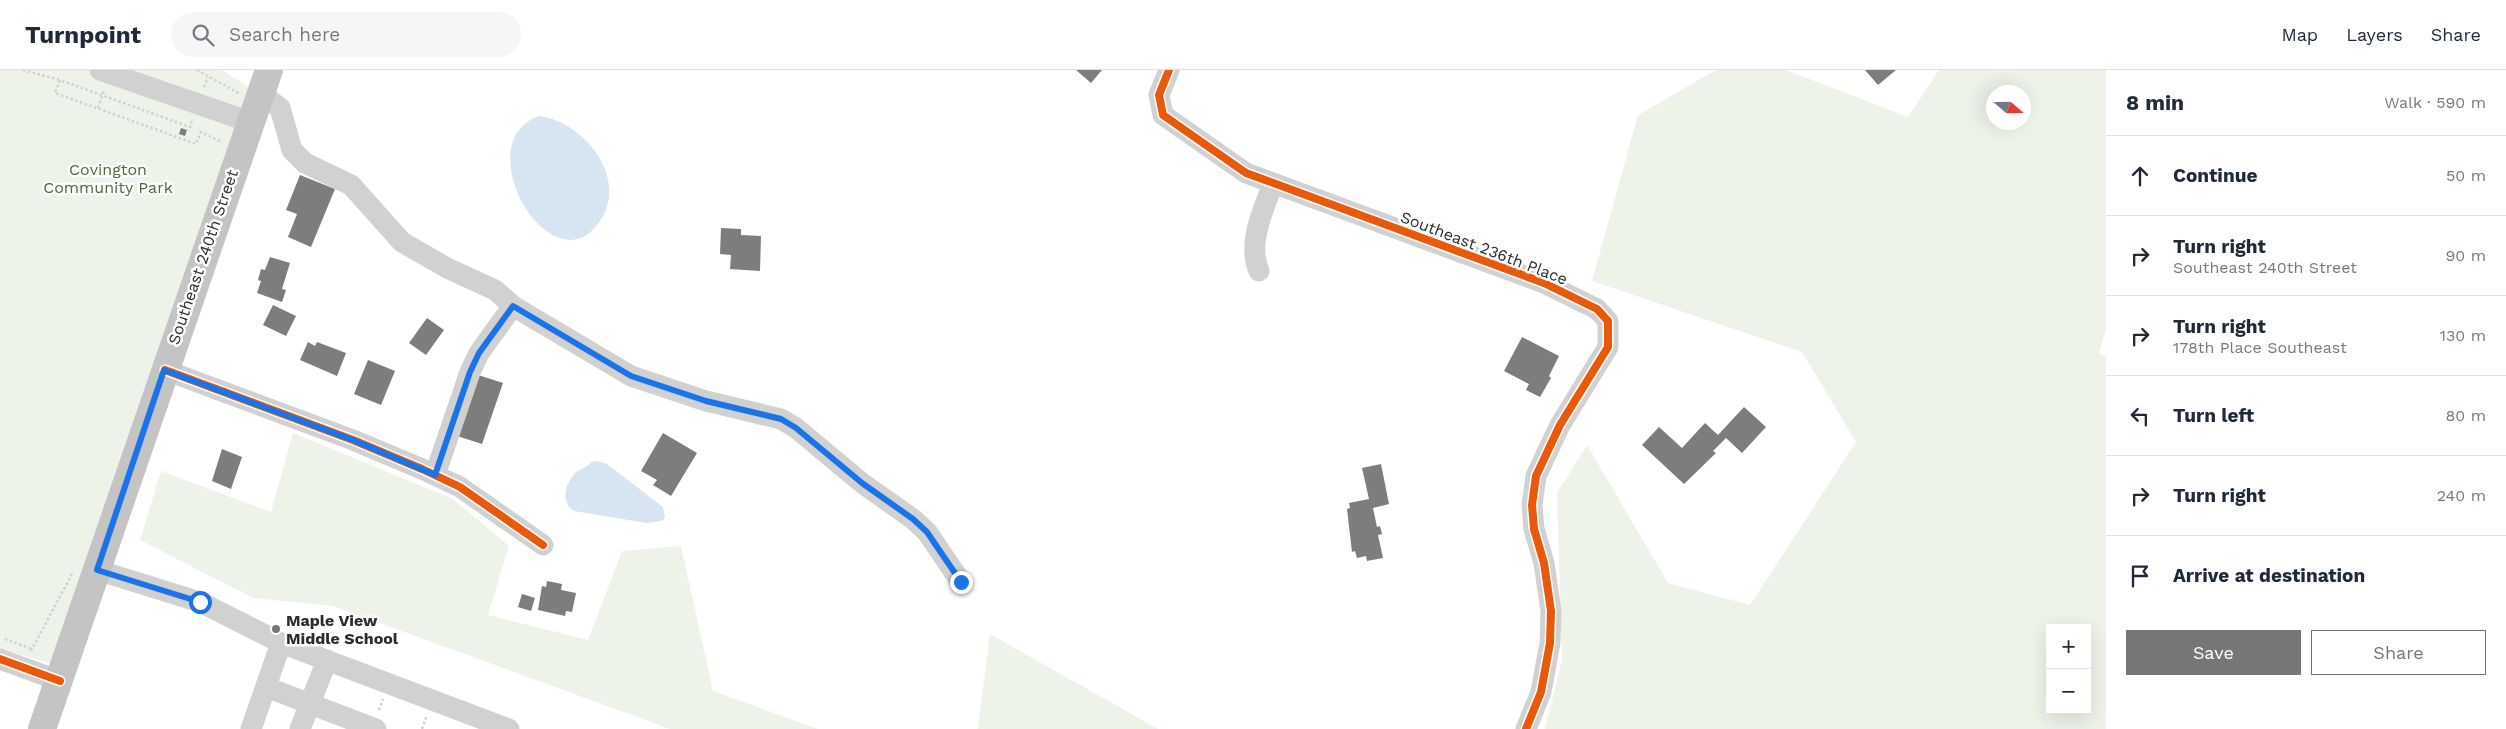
<!DOCTYPE html>
<meta charset="utf-8">
<style>
:root{--surface:#fff;--page:#f6f6f7;--text:#1f2937;--muted:#747a83;--line:#e0e1e3;--accent:#767676}
body{margin:0;font-family:"Work Sans",sans-serif;background:var(--page);color:var(--text)}
.controls{position:absolute;right:15px;bottom:15px;display:grid;overflow:hidden;border-radius:0px;box-shadow:0 5px 20px #0002}
.controls button{width:45px;height:45px;display:grid;place-items:center;padding:0;border:0;border-bottom:1px solid var(--line);background:var(--surface);color:var(--text);font:25px sans-serif}
.compass{position:absolute;left:1986px;top:15px;width:45px;height:45px;border-radius:50%;background:var(--surface);box-shadow:0 5px 20px #0002;rotate:110deg}
.stop{position:absolute;width:15px;height:15px;margin:-11px;border:4px solid #1a73e8;border-radius:50%;background:#fff}
.stop.end{background:#1a73e8;border-color:#fff;box-shadow:0 1px 5px #0008}
.list{margin:0;padding:0;list-style:none}
h2{display:flex;justify-content:space-between;align-items:center;height:65px;margin:0;padding:0 20px;font-size:21px}
h2 small{font-size:16px;font-weight:400;color:var(--muted)}
.list li{display:grid;grid-template-columns:32px 1fr auto;gap:15px;align-items:center;box-sizing:border-box;height:80px;padding:0 20px;border-top:1px solid var(--line)}
.list b{display:block;font-size:19px;white-space:nowrap}
.list p{margin:0;font-size:16px;white-space:nowrap;color:var(--muted)}
.list em{font-size:16px;font-style:normal;color:var(--muted)}
.actions{display:flex;gap:10px;padding:15px 20px}
.actions a{flex:1;padding:11px 0;border:1px solid var(--accent);border-radius:0px;text-align:center;font-size:18px;color:var(--accent)}
.actions .main{background:var(--accent);color:#fff}
.icon{flex:none;width:28px;height:28px;fill:none;stroke:currentColor;stroke-width:2;stroke-linecap:round;stroke-linejoin:round}
.map{position:relative;flex:none;width:2106px;height:659px;overflow:hidden}
header{display:flex;align-items:center;gap:30px;box-sizing:border-box;height:70px;padding:0 25px;background:var(--surface);border-bottom:1px solid var(--line)}
header strong{font-size:24px}
nav{display:flex;gap:28px;margin-inline-start:auto;font-size:18px}
.search{width:350px;height:45px;background:var(--page);display:flex;align-items:center;gap:12px;box-sizing:border-box;padding:0 18px;border-radius:28px;color:var(--muted);font-size:19px}
main{display:flex}
aside{flex:1;background:var(--surface)}
.map>svg:first-child{display:block}
</style>
<header>
<strong>Turnpoint</strong>
<div class="search"><svg class="icon" aria-label="search" viewBox="0 0 24 24"><circle cx="10" cy="10" r="6"/><path d="M15 15l6 6"/></svg>Search here</div>
<nav><a>Map</a><a>Layers</a><a>Share</a></nav>
</header>
<main>
<div class="map">
<svg width="2106" height="659" viewBox="0 0 2106 659">
<rect width="100%" height="100%" fill="#fff"/>
<path fill="#eef3ea" fill-rule="evenodd" d="M0 0H222L253 20 51 594 0 578Z
M1716 0H1786L1908 47 1939 0H2106V259L2099 283 2106 287V659H1545L1562 590 1557 423 1587 375 1668 513 1750 535 1856 372 1802 282 1592 211 1638 45ZM1994 22H2024V52H1994ZM2050 558H2087V640H2050Z
M293 363 453 429 509 476 488 545 588 570 622 481 681 476 713 621 818 659H670L333 536 253 528 140 470 161 401 271 442Z
M990 564 1158 659H978Z"/>
<path fill="#d6e5f1" d="M539 46C586 52 632 112 597 155 549 216 466 72 539 46Z
M597 391 607 394 663 437 665 447 662 451 647 453 574 441C560 431 565 415 575 403 581 398 587 398 591 392Z"/>
<path fill="#7d7d7d" d="M1076 0H1102L1091 13Z
M1865 0H1896L1878 15Z
M181 58 187 60 185 66 179 64Z
M300 105 335 119 311 177 288 167 297 144 286 140Z
M721 158 741 159V165L761 166 760 201 730 199 731 185 720 184Z
M270 187 290 193 282 219 286 220 282 232 257 223 261 211 258 210 261 199 265 200Z
M273 235 296 246 286 266 263 255Z
M427 248 444 260 426 285 409 273Z
M1522 267 1559 286 1549 306 1551 308 1540 327 1526 320 1529 314 1504 301Z
M308 272 315 276 317 272 346 283 337 306 300 290Z
M368 290 395 301 381 335 354 324Z
M475 304 503 313 482 374 454 365Z
M1744 337 1766 357 1742 383 1726 368 1713 381 1716 383 1684 414 1642 375 1659 357 1682 378 1705 353 1718 365Z
M663 363 697 383 671 426 653 415 657 410 641 401Z
M222 379 242 387 231 419 212 411Z
M1381 394 1389 434 1373 438 1377 457 1380 456 1382 464 1378 465 1383 488 1367 491 1366 486 1357 488 1355 481 1352 482 1347 439 1350 438 1349 433 1369 429 1362 398Z
M547 511 562 514 561 520 576 523 572 542 566 541 565 546 538 540 542 516 546 517Z
M522 524 535 528 531 541 518 537Z"/>
<g fill="none" stroke-linecap="round" stroke-linejoin="round">
<path stroke="#d1d1d1" stroke-width="2.5" stroke-dasharray="2.5 2.5" stroke-linecap="butt" d="M23 0 60 10
M197 0 240 24
M204 17 208 7
M98 38 104 20
M192 51 190 57 60 10 55 23 196 74 201 62 221 72
M5 569 32 579
M31 581 72 504
M379 640 383 629
M422 659 427 645"/>
<path stroke="#d1d1d1" stroke-width="21" d="M100 0 250 52
M1169 0 1159 25 1163 45 1246 103 1544 213 1597 239 1608 251V277L1560 355 1536 406 1532 435 1534 459 1544 493 1551 541 1550 573 1541 622 1526 659
M260 23 280 38 292 80 305 93 351 115 402 172 447 198 495 220 513 236 631 306 706 331 781 349 796 358 862 413 913 449 927 462 961 512
M1259 201C1247 174 1263 140 1273 114
M165 300 353 370 422 399 460 417 543 475
M435 405 470 302 479 283 513 236
M97 500 200 532 281 573 251 659
M281 573 509 659
M0 589 60 611
M266 617 376 659
M300 659 327 590"/>
<path stroke="#c4c4c4" stroke-width="28" d="M42 659 269 0"/>
<defs>
<path id="cycleway" d="M1169 0 1159 25 1163 45 1246 103 1544 213 1597 239 1608 251V277L1560 355 1536 406 1532 435 1534 459 1544 493 1551 541 1550 573 1541 622 1526 659
M165 300 353 370 422 399 460 417 543 475
M0 589 60 611"/>
</defs>
<use href="#cycleway" stroke="#fff" stroke-width="11"/>
<use href="#cycleway" stroke="#e8590c" stroke-width="8"/>
</g>
<g fill="none" stroke-linecap="round" stroke-linejoin="round">
<path stroke="#1a73e8" stroke-width="6" d="M200 532 97 500 164 300 353 370 435 405 470 302 479 283 513 236 631 306 706 331 781 349 796 358 862 413 913 449 927 462 961 512"/>
</g>
<circle fill="#767676" stroke="#fff" stroke-width="2" cx="276" cy="559" r="5"/>
<g text-anchor="middle" dominant-baseline="central" stroke-width="5" stroke-linejoin="round" paint-order="stroke">
<g font-size="16" fill="#4d683a" stroke="#fff">
<text x="108" y="99">Covington<tspan x="108" dy="18">Community Park</tspan></text>
</g>
<g font-size="16" fill="#2c2c2c" stroke="#fff">
<text transform="translate(1484 178) rotate(21)">Southeast 236th Place</text>
<text transform="translate(203 187) rotate(-71)">Southeast 240th Street</text>
</g>
<g font-size="16" font-weight="bold" fill="#2c2c2c" stroke="#fff" text-anchor="start">
<text x="286" y="550">Maple View<tspan x="286" dy="18">Middle School</tspan></text>
</g>
</g>
</svg>
<div class="controls">
<button>+</button>
<button>−</button>
</div>
<svg class="compass" viewBox="-18 -18 36 36"><path d="M0-13l5 13h-10z" fill="#e53935"/><path d="M0 13l5-13h-10z" fill="#747a83"/></svg>
<div class="stop" style="left:200px;top:532px"></div>
<div class="stop end" style="left:961px;top:512px"></div>
</div>
<aside>
<h2>8 min<small>Walk · 590 m</small></h2>
<ul class="list">
<li><svg class="icon" aria-label="ahead" viewBox="0 0 24 24"><path d="M12 20V5M6 11l6-6 6 6"/></svg><div><b>Continue</b></div><em>50 m</em></li>
<li><svg class="icon" aria-label="right" viewBox="0 0 24 24"><path d="M7 20v-9h11M14 6l5 5-5 5"/></svg><div><b>Turn right</b><p>Southeast 240th Street</p></div><em>90 m</em></li>
<li><svg class="icon" aria-label="right" viewBox="0 0 24 24"><path d="M7 20v-9h11M14 6l5 5-5 5"/></svg><div><b>Turn right</b><p>178th Place Southeast</p></div><em>130 m</em></li>
<li><svg class="icon" aria-label="left" viewBox="0 0 24 24"><path d="M17 20v-9H6M10 6l-5 5 5 5"/></svg><div><b>Turn left</b></div><em>80 m</em></li>
<li><svg class="icon" aria-label="right" viewBox="0 0 24 24"><path d="M7 20v-9h11M14 6l5 5-5 5"/></svg><div><b>Turn right</b></div><em>240 m</em></li>
<li><svg class="icon" aria-label="arrive" viewBox="0 0 24 24"><path d="M6 21V4h12l-3 4 3 4H6"/></svg><div><b>Arrive at destination</b></div></li>
</ul>
<div class="actions"><a class="main">Save</a><a>Share</a></div>
</aside>
</main>
